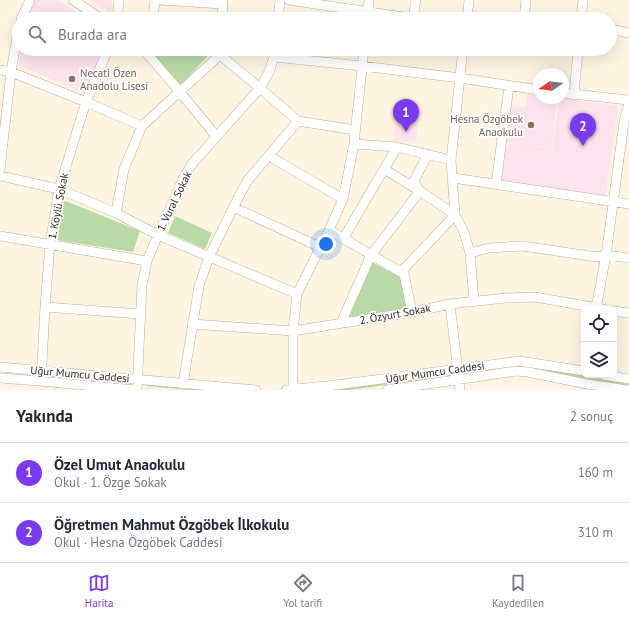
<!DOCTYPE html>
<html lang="tr">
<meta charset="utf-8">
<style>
:root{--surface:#fff;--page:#f6f6f7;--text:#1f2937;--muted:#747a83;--line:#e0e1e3;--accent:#7c3aed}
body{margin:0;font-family:"PT Sans",sans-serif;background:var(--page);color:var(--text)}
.controls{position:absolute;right:12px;bottom:12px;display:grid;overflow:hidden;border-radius:8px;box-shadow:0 4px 16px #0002}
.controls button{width:36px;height:36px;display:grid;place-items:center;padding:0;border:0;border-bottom:1px solid var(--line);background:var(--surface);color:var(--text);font:20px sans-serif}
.compass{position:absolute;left:533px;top:68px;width:36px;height:36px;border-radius:50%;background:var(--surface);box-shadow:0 4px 16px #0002;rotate:257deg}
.you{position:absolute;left:326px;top:244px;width:14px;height:14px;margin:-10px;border:3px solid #fff;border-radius:50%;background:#1a73e8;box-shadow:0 0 0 6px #1a73e833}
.badge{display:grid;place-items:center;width:26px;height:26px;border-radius:50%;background:var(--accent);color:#fff;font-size:13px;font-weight:700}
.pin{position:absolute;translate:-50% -33px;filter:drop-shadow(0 1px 2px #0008)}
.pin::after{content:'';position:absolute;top:21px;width:14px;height:12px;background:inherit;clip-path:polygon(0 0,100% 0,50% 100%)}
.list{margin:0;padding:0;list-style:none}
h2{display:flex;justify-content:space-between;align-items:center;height:52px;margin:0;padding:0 16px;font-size:17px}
h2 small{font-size:13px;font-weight:400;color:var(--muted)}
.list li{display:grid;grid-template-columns:26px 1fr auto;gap:12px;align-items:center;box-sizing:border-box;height:60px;padding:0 16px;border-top:1px solid var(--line)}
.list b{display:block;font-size:15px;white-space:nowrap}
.list p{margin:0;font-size:13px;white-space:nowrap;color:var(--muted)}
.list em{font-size:13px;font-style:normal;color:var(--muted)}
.icon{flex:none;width:22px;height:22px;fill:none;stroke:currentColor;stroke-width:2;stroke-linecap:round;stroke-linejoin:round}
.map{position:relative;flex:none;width:629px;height:390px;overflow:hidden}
.search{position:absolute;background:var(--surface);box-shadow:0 4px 16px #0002;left:12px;right:12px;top:12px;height:44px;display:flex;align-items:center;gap:10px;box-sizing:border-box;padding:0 14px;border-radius:22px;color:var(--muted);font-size:15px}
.sheet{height:172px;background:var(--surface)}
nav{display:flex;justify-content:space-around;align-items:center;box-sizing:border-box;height:56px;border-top:1px solid var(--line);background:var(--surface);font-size:11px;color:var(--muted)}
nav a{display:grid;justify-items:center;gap:2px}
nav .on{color:var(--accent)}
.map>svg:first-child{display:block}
</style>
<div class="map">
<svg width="629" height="390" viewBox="0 0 629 390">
<rect width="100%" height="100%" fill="#fef4e2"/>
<path fill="#fce3ed" d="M36 0H57L87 19H28L29 12Z
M91 0H112L111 12Z
M21 49H103L87 94 18 65Z
M527 94 539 96V98H557L552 148 505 142 510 106 525 107Z
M559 98 618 106 605 198 502 182 506 143 553 149Z
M396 123 418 125 416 142 394 140Z"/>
<path fill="#b9daa7" d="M148 49H214L181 85Z
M63 200 140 231 133 252 57 240Z
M175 216 212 233 205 249 168 233Z
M372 262 388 271 400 273 407 310 349 318Z
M520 365 530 366 629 383V386L528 369 463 374 464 371Z
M450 373 451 376 350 390H320Z
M45 374 130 382V384L45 376Z
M147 383 229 390H189L147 386Z"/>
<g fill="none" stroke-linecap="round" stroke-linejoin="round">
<defs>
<path id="minor" d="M73 0 102 19
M160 0 222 4
M289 0 417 19
M413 18 416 0
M21 19 30 0
M117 19 119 0
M153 19 155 0
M222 19 223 0
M278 19 280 0
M367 19 369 0
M467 19 469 0
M524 19 526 0
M581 19 583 0
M610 29 629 33
M143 49 180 92 216 136
M220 55 260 88 298 121 355 130
M274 57 362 66 460 78 539 90
M0 70 11 72 86 102 142 126
M563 93 629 100
M574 95 578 49
M354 144 397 147 451 160
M269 156 343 199
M0 169 11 72 19 25
M384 169 420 191 455 215 464 232 470 253 474 301
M0 176 59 189 116 213 158 235 297 294
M453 178 629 204
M496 184 509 86
M233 207 320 247
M116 213 124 169 142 126 220 55V49
M329 230 404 274 412 312
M0 236 147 261
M343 239 397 147
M470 253 489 248 523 246 596 257 606 255 629 258
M401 272 455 215 451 160 463 49
M450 304 460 390
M45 307 140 314
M596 309 606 255 624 122 629 103
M614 311 629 313
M341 323 371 255 420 191 414 181 428 154
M192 324 293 331 412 312 450 304 506 298 535 297 603 309
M0 367 256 390
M604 375 629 379
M0 378C45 381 91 386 136 390
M41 381 45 307 50 244 59 189 86 102 108 49
M183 384 199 286 209 257 239 196 248 180 298 121
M137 390 142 285 147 261 158 235 183 179 192 164 260 88 269 72 274 57 275 49
M286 390 336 385 519 361 584 371
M293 390V331L297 294 329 230 343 199 354 144 364 49
M387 390 516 371 528 372 587 384 627 390"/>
</defs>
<use href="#minor" stroke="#bfae92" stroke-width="10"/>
<use href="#minor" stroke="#fff" stroke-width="9"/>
</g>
<g fill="#8d6e63" stroke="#fff" stroke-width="1.5">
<circle cx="72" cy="79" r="4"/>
<circle cx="531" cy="125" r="4"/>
</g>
<g text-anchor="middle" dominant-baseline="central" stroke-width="3.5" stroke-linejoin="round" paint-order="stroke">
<g font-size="11" fill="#785e54" stroke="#fff" text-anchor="start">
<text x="80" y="73">Necati Özen<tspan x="80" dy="13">Anadolu Lisesi</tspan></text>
<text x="523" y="119" text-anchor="end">Hesna Özgöbek<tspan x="523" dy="13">Anaokulu</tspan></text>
</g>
<g font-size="11" fill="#30291e" stroke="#fff">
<text transform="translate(174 201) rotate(-64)">1. Vural Sokak</text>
<text transform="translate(58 206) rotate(-79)">1. Köylü Sokak</text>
<text transform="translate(395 314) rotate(-10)">2. Özyurt Sokak</text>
<text transform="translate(435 372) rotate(-8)">Uğur Mumcu Caddesi</text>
<text transform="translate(80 374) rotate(5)">Uğur Mumcu Caddesi</text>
</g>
</g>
</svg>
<div class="controls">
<button><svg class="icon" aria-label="locate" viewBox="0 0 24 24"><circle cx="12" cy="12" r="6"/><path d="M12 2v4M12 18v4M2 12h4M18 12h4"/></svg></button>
<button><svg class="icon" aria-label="layers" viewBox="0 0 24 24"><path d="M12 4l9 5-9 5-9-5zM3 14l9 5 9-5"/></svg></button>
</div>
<svg class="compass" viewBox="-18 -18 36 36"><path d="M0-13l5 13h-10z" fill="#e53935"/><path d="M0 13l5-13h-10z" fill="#747a83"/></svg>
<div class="you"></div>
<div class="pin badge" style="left:406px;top:132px">1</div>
<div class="pin badge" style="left:583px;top:146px">2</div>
<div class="search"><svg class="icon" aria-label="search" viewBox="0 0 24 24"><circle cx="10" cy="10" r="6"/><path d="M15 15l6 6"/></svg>Burada ara</div>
</div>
<section class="sheet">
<h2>Yakında<small>2 sonuç</small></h2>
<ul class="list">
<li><span class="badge">1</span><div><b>Özel Umut Anaokulu</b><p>Okul · 1. Özge Sokak</p></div><em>160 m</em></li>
<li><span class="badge">2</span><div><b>Öğretmen Mahmut Özgöbek İlkokulu</b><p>Okul · Hesna Özgöbek Caddesi</p></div><em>310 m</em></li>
</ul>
</section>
<nav>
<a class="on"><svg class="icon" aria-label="map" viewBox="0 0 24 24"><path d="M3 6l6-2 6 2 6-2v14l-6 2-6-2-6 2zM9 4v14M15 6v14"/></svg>Harita</a>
<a><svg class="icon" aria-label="directions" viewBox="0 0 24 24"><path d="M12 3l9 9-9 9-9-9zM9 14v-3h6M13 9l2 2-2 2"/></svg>Yol tarifi</a>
<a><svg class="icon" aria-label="saved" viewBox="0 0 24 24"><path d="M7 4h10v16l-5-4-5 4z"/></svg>Kaydedilen</a>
</nav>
